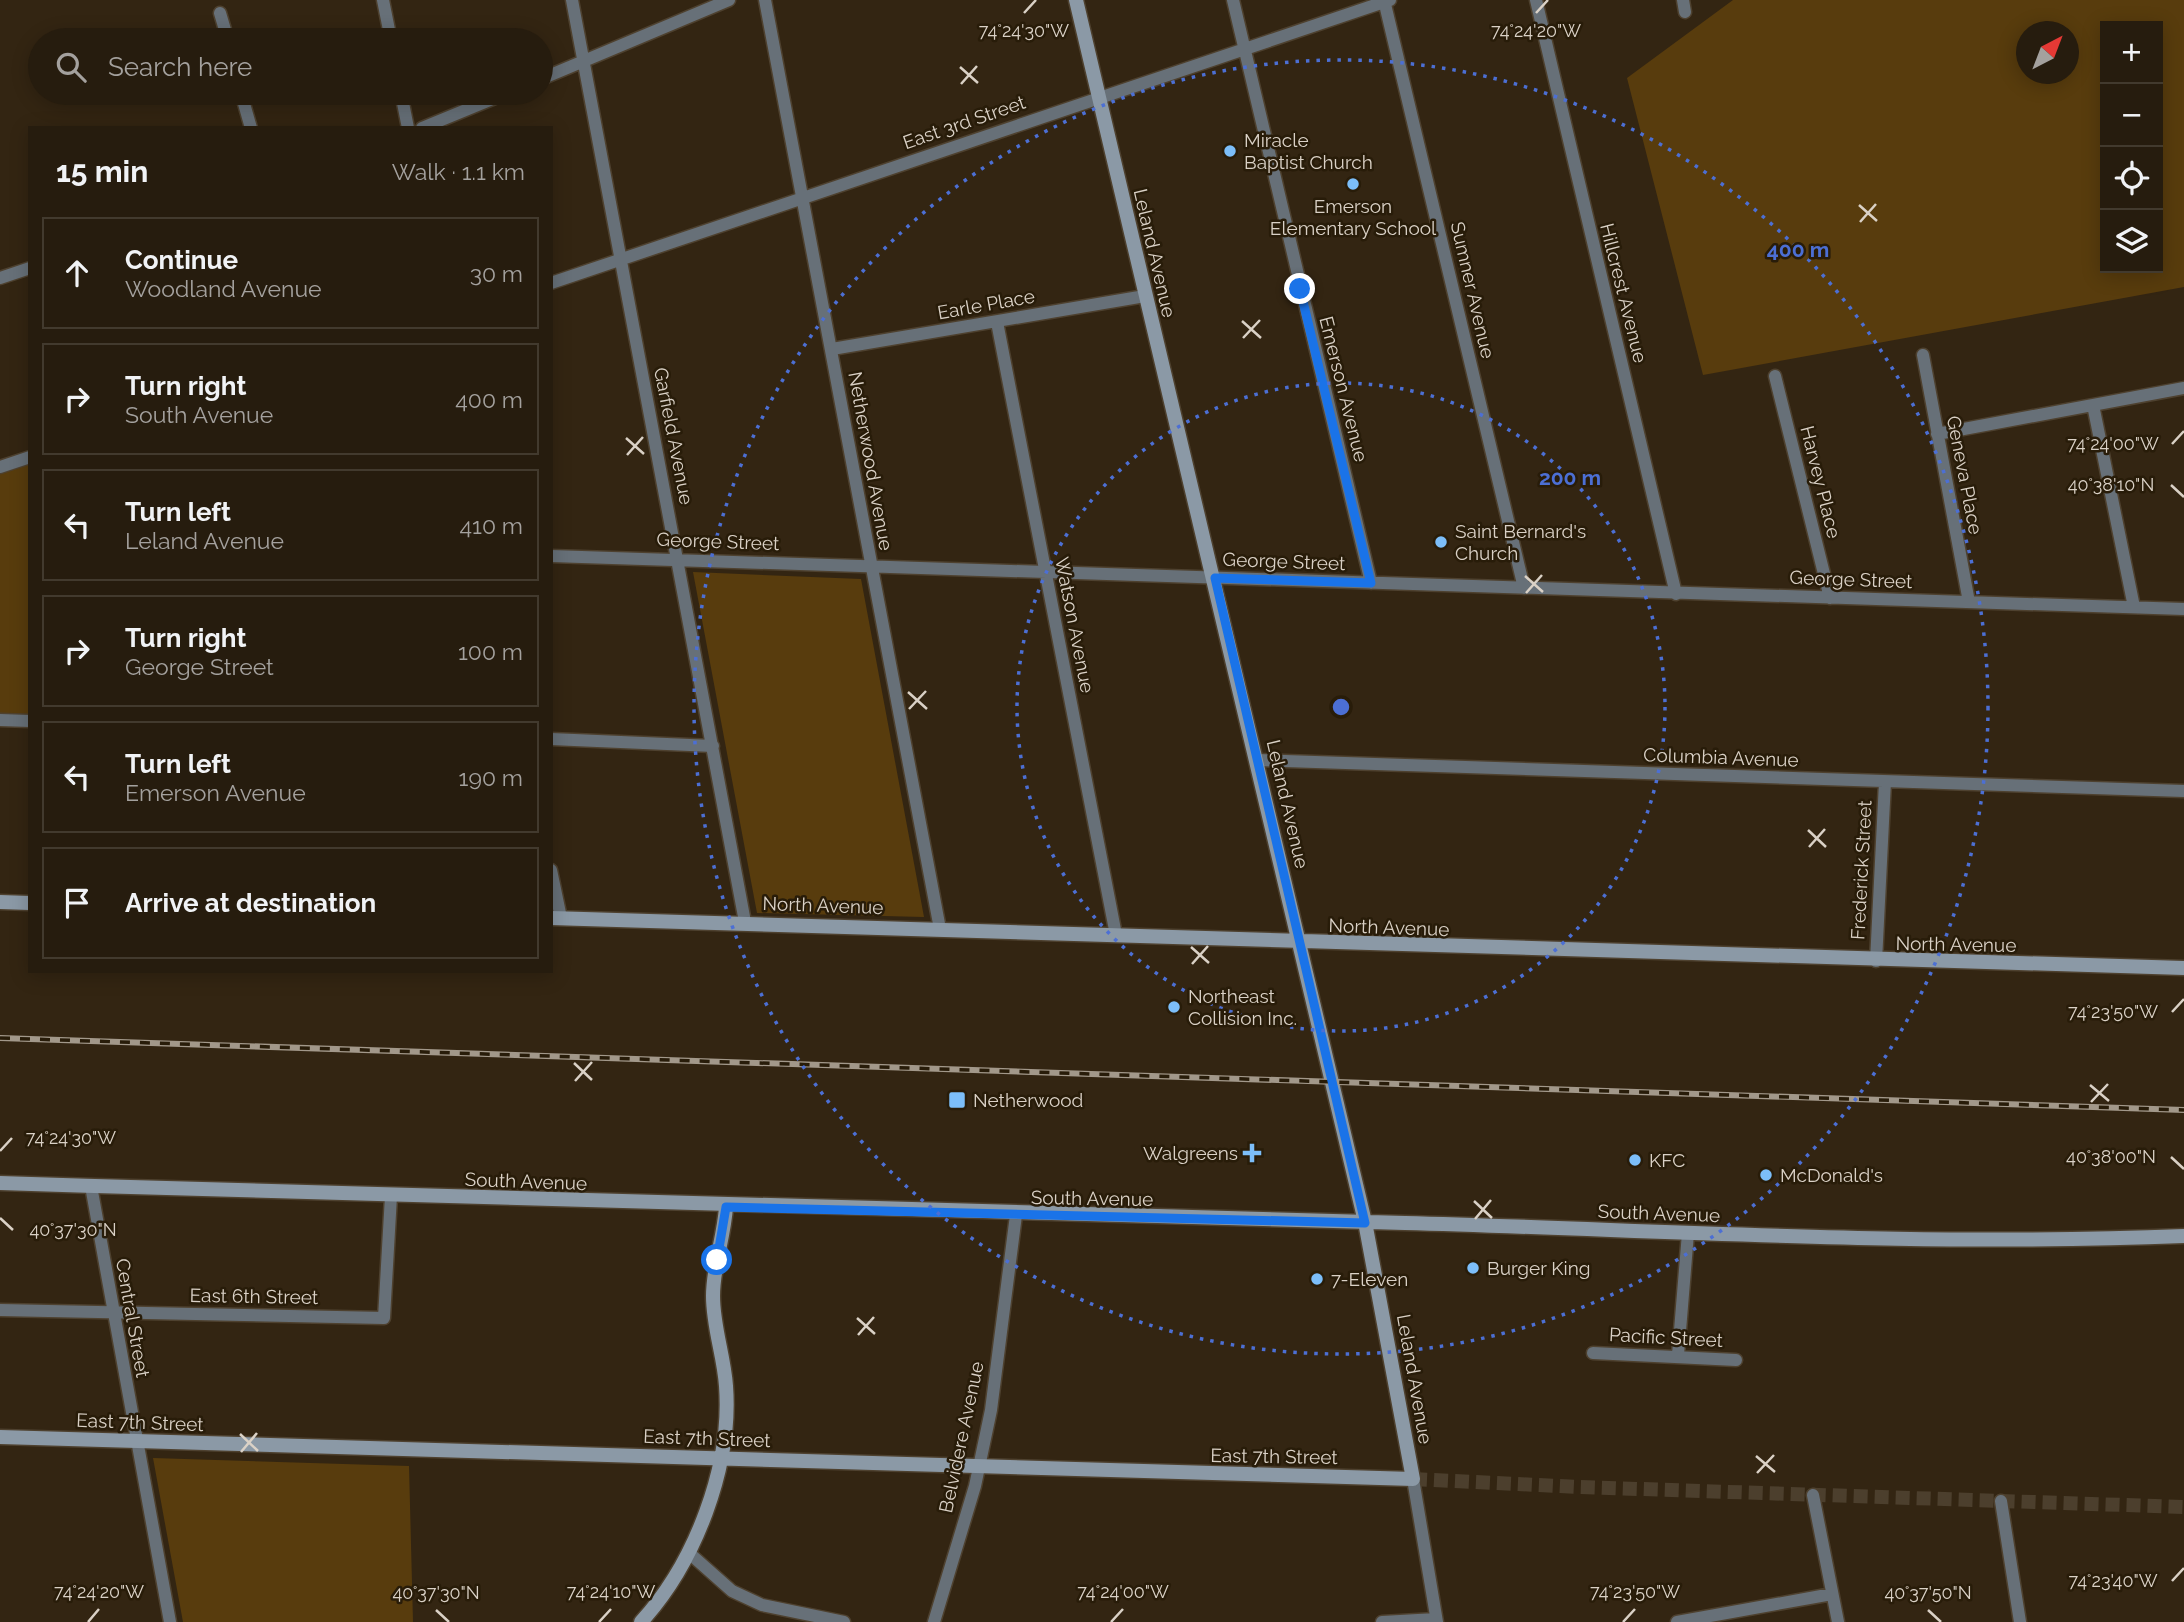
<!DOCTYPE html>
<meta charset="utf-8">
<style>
:root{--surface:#261c0e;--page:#2e2517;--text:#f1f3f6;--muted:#a4a19e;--line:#423a2e}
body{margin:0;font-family:Raleway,sans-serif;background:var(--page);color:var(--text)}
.controls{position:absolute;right:21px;top:21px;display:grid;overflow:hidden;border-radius:0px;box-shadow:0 4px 18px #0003}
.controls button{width:63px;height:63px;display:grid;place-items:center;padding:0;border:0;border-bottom:2px solid var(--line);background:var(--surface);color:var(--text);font:35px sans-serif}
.compass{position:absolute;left:2016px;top:21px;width:63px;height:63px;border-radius:50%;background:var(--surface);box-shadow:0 4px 18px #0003;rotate:42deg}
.stop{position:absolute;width:21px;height:21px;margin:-16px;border:5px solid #1a73e8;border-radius:50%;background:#fff}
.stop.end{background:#1a73e8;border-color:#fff;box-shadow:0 2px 7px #0008}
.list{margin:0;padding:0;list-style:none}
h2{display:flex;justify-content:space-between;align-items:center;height:91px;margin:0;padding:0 28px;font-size:30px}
h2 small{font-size:23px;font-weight:400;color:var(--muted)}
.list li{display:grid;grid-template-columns:46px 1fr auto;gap:21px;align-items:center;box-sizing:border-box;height:112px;margin:0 14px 14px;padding:0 14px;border:2px solid var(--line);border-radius:0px}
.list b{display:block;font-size:26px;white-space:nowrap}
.list p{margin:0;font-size:23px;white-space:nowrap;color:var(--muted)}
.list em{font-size:23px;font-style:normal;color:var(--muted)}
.icon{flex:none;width:38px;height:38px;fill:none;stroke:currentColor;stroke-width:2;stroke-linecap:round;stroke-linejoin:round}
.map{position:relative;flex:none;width:2184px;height:1622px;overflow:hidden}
.search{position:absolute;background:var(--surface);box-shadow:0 4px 18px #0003;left:28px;top:28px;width:525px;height:77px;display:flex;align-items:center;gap:18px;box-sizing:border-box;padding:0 24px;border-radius:38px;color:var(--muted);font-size:26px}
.panel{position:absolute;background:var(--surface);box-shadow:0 4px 18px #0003;left:28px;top:126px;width:525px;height:847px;border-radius:0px}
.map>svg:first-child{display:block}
</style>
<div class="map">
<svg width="2184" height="1622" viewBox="0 0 2184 1622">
<rect width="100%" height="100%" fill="#332512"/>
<path fill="#583c0d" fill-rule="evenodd" d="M1733 0H2184V287L1703 375 1627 78ZM2105 26H2158V268H2105ZM2026 32H2068V74H2026Z
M30 461V726L0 725V471Z
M693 572 861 579 924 917 757 913Z
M153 1458 409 1466 413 1622H183Z"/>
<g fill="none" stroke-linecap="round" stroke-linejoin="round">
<path stroke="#4c3f2d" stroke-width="14" stroke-dasharray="14 7" stroke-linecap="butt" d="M1413 1479 1580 1487 2184 1507"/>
<defs>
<path id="street" d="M383 0 391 40
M572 0 745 922
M765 0 940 929
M1233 0 1371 583
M1384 0 1524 588
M1536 0 1676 594
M1683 0 1685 12
M220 13 228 40
M541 79 729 0
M241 93 251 128
M401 93 408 128
M422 128 507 93
M0 278 30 268
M551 283 1390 0
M997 322 1116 935
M832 349 1145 296
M1923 355 1969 602
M1775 376 1830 598
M2093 405 2134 607
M1937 434 2184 388
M0 467 30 457
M551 556 2184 609
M0 720 30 721
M551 739 713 746
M1258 760 2184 791
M551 870 561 918
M1876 961 1885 782
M91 1186 170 1622
M0 1310 384 1318 391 1196
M1593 1353 1736 1360
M1678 1355 1688 1233
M1413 1479 1437 1622
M1813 1495 1838 1622
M2001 1501 2020 1622
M688 1552 732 1591 762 1605 844 1622
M934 1622 975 1486 991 1410 1016 1215
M1382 1622 1436 1619
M1677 1622 1832 1594"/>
<path id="secondary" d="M0 902 30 903
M551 918 2184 968
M0 1183C468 1198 936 1211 1405 1223 1665 1230 1924 1247 2184 1236
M0 1437 1413 1479 1365 1222 1076 0
M641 1622C695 1563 732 1467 726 1386 724 1356 713 1327 713 1296 713 1266 724 1237 726 1207"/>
</defs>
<use href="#street" stroke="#4e412f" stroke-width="15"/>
<use href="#secondary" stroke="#4e412f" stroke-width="17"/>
<use href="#street" stroke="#677078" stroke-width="12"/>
<use href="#secondary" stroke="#8b99a6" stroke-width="14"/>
<defs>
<path id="rail" d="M0 1038 2184 1110"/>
</defs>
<use href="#rail" stroke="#a2988a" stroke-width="6"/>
<use href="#rail" stroke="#281c09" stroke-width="3.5" stroke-dasharray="10" stroke-linecap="butt"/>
</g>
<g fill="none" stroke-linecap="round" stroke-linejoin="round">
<path stroke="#1a73e8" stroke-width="9" d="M717 1260 726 1207 1365 1223 1215 578 1371 583 1300 289"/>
</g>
<path fill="none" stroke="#dad1c6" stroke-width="2.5" d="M1024 13 1036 0M1536 13 1548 0M960 67 978 83M961 84 977 66M1859 205 1877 221M1860 222 1876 204M1242 321 1261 338M1243 338 1260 320M626 438 644 454M2172 444 2184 431M627 455 643 437M2171 485 2184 497M1525 576 1543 592M1526 593 1542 575M908 692 927 709M909 709 926 691M1808 830 1826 847M1809 847 1825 829M1191 947 1209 963M1192 964 1208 946M2172 1012 2184 999M574 1063 592 1080M575 1081 592 1062M2090 1085 2109 1101M2091 1102 2108 1084M0 1151 12 1138M2171 1157 2184 1169M1474 1201 1492 1218M0 1218 13 1230M1475 1219 1491 1200M857 1318 875 1334M858 1335 874 1317M240 1434 258 1451M241 1452 257 1433M1756 1456 1775 1472M1757 1473 1774 1455M2172 1581 2184 1568M436 1610 449 1622M1928 1610 1941 1622M88 1622 99 1609M599 1622 611 1609M1111 1622 1123 1609M1623 1622 1635 1609"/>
<g fill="none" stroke="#4c6fd4" stroke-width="3.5" stroke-dasharray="3.5 7">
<circle cx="1341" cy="707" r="324"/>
<circle cx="1341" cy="707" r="647"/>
</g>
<g fill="#7cbef9" stroke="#281c09" stroke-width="2.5">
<circle cx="1230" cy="151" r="7"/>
<circle cx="1353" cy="184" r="7"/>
<circle cx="1441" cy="542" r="7"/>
<circle cx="1174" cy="1007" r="7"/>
<rect x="948" y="1091" width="18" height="18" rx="3.5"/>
<path d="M1248.5 1142.5h7v7h7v7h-7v7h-7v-7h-7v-7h7z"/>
<circle cx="1635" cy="1160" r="7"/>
<circle cx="1766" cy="1175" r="7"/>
<circle cx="1473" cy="1268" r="7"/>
<circle cx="1317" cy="1279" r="7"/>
</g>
<g text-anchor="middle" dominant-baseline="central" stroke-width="5" stroke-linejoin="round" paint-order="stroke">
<g font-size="19" fill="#dad1c6" stroke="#281c09">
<text transform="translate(964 122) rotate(-19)">East 3rd Street</text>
<text transform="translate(1155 253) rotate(77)">Leland Avenue</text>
<text transform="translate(1473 290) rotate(77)">Sumner Avenue</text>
<text transform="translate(1624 293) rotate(76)">Hillcrest Avenue</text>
<text transform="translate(986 304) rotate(-10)">Earle Place</text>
<text transform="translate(1344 389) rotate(76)">Emerson Avenue</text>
<text transform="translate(674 436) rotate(79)">Garfield Avenue</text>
<text transform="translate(871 461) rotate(80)">Netherwood Avenue</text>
<text transform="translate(1965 475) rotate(79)">Geneva Place</text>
<text transform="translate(1821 482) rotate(76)">Harvey Place</text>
<text transform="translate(718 541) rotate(2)">George Street</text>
<text transform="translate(1284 561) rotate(2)">George Street</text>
<text transform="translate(1851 579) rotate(2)">George Street</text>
<text transform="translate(1075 625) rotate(79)">Watson Avenue</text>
<text transform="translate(1721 757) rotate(2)">Columbia Avenue</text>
<text transform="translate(1288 804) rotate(77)">Leland Avenue</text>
<text transform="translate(1861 870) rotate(-87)">Frederick Street</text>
<text transform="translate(823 905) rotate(2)">North Avenue</text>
<text transform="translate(1389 927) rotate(2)">North Avenue</text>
<text transform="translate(1956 944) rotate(1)">North Avenue</text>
<text transform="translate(526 1181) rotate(2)">South Avenue</text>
<text transform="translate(1092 1198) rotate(1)">South Avenue</text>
<text transform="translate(1659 1213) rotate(2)">South Avenue</text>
<text transform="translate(254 1296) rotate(1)">East 6th Street</text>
<text transform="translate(133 1318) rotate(80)">Central Street</text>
<text transform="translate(1666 1337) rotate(3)">Pacific Street</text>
<text transform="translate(1415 1379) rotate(80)">Leland Avenue</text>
<text transform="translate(140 1422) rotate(2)">East 7th Street</text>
<text transform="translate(961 1437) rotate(-78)">Belvidere Avenue</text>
<text transform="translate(707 1438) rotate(2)">East 7th Street</text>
<text transform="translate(1274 1456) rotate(1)">East 7th Street</text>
</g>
<g font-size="19" fill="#dad1c6" stroke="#281c09" text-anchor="start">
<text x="1244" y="140">Miracle<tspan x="1244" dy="22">Baptist Church</tspan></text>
<text x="1353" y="206" text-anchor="middle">Emerson<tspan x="1353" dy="22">Elementary School</tspan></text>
<text x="1455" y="531">Saint Bernard's<tspan x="1455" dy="22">Church</tspan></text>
<text x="1188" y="996">Northeast<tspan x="1188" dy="22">Collision Inc.</tspan></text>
<text x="973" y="1100">Netherwood</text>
<text x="1238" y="1153" text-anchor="end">Walgreens</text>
<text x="1649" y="1160">KFC</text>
<text x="1780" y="1175">McDonald's</text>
<text x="1487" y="1268">Burger King</text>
<text x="1331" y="1279">7-Eleven</text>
</g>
</g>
<g font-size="18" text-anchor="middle" fill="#dad1c6" stroke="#281c09" stroke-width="5" stroke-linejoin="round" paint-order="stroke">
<text x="1024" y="37">74°24'30"W</text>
<text x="1536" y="37">74°24'20"W</text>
<text x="2113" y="450">74°24'00"W</text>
<text x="2111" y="491">40°38'10"N</text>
<text x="2113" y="1018">74°23'50"W</text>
<text x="71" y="1144">74°24'30"W</text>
<text x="2111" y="1163">40°38'00"N</text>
<text x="73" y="1236">40°37'30"N</text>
<text x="2113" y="1587">74°23'40"W</text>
<text x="99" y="1598">74°24'20"W</text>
<text x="611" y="1598">74°24'10"W</text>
<text x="1123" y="1598">74°24'00"W</text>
<text x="1635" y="1598">74°23'50"W</text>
<text x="436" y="1599">40°37'30"N</text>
<text x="1928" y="1599">40°37'50"N</text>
</g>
<circle cx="1341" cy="707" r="10" fill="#4c6fd4" stroke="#281c09" stroke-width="3.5"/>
<g font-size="21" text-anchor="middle" font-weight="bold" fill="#4c6fd4" stroke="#281c09" stroke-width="5" stroke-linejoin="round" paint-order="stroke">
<text x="1798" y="257">400 m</text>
<text x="1570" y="485">200 m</text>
</g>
</svg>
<div class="controls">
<button>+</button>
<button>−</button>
<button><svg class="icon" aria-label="locate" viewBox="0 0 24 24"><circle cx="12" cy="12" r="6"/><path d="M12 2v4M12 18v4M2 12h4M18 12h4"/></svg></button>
<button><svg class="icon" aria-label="layers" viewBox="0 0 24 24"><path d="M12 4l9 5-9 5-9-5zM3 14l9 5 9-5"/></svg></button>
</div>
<svg class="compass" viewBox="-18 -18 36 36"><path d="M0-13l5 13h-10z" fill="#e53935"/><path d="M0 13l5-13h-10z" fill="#a4a19e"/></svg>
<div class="stop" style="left:717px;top:1260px"></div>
<div class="stop end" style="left:1300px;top:289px"></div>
<div class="search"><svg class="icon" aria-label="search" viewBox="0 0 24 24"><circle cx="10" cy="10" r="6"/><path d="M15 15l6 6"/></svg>Search here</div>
<section class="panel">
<h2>15 min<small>Walk · 1.1 km</small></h2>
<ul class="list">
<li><svg class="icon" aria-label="ahead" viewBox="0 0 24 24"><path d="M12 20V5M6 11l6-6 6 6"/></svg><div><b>Continue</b><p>Woodland Avenue</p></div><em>30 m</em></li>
<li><svg class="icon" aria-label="right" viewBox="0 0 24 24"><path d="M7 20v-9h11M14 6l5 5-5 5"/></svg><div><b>Turn right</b><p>South Avenue</p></div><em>400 m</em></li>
<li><svg class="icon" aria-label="left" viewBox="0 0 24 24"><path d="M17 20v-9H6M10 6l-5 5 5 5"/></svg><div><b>Turn left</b><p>Leland Avenue</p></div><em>410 m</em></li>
<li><svg class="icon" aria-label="right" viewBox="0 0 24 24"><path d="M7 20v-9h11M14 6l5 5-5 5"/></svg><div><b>Turn right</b><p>George Street</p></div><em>100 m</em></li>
<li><svg class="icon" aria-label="left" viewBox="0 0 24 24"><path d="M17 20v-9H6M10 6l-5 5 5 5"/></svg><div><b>Turn left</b><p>Emerson Avenue</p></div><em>190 m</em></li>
<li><svg class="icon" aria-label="arrive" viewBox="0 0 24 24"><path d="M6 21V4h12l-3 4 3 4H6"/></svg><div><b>Arrive at destination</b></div></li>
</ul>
</section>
</div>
